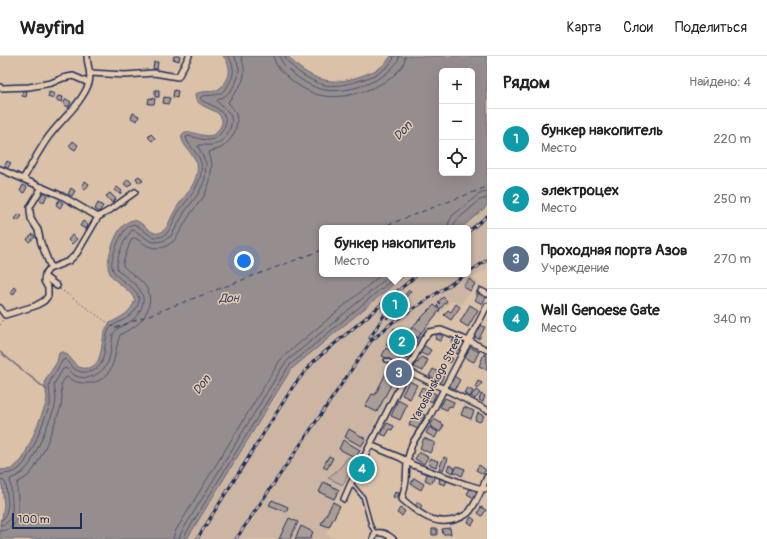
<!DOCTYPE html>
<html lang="ru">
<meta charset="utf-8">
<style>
:root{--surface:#fff;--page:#f6f6f6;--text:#222;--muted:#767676;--line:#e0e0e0;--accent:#1f6fb2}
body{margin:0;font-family:Pangolin,sans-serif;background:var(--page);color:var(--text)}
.controls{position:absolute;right:12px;top:12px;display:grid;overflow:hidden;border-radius:6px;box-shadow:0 4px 16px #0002}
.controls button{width:36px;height:36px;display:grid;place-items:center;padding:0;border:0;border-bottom:1px solid var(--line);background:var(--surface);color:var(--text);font:20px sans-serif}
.scale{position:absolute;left:12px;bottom:10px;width:70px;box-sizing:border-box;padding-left:4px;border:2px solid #1b2f5e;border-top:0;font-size:11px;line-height:14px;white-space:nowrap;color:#1b2f5e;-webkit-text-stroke:3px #e6caad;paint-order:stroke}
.you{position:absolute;left:244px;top:205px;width:14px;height:14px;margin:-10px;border:3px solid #fff;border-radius:50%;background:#1a73e8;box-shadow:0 0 0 6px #1a73e833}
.badge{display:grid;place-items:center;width:26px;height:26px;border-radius:50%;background:var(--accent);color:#fff;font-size:13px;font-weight:700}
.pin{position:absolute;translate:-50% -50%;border:2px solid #fff;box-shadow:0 1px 4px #0006}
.popup{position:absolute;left:319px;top:169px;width:152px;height:52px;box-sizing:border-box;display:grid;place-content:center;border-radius:6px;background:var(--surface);filter:drop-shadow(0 1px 3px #0005);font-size:13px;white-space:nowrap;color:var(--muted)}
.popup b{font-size:15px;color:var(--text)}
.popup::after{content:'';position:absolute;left:50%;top:100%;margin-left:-8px;border:8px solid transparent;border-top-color:var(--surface)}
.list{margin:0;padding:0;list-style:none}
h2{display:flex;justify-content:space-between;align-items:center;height:52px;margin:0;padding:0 16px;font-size:17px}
h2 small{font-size:13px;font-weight:400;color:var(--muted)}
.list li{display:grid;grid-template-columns:26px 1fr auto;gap:12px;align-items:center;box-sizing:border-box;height:60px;padding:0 16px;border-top:1px solid var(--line)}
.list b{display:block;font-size:15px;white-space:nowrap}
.list p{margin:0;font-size:13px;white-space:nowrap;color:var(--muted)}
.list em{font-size:13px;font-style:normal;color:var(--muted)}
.icon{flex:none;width:22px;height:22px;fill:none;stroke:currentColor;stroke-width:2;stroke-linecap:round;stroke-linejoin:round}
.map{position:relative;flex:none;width:487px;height:483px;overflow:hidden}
header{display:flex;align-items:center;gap:24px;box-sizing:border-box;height:56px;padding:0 20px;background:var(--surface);border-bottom:1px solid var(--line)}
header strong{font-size:19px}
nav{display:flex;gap:22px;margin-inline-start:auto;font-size:14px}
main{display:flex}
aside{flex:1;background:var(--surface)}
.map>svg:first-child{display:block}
</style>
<header>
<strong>Wayfind</strong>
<nav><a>Карта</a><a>Слои</a><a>Поделиться</a></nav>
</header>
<main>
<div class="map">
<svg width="487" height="483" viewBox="0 0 487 483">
<rect width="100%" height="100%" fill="#dac1a8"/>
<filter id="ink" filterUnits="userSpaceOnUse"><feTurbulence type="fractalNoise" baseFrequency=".025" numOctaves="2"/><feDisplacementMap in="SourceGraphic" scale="8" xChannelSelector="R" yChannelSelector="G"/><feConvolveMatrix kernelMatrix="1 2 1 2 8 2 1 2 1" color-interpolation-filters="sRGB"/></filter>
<g filter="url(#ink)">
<path fill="#ccb6a3" d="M487 150V213L473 221 478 227 460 249 456 246H450L432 266 421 280 335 445 341 448 326 478 336 483H187L290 315 294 311 406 218H468V172H461Z"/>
<path fill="#beab9d" stroke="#6c6d7e" d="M348 401 355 404 343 429 328 422 340 412Z"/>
<path fill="#968d8e" stroke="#65677b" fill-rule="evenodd" d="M223 0H288C293 6 298 11 304 15 323 27 339 28 361 20 367 18 375 15 381 11 385 8 388 4 391 0H487V150L461 172H322V218H406L294 311 290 315 187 483H0V466L2 462 4 449 2 429 0 426V414L12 413 22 404 31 385 46 348 47 342 45 328 46 323 57 306 59 297C62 296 63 295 65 297 74 303 74 314 88 312 89 312 92 311 93 310 103 304 101 285 105 275 106 272 108 269 110 267 122 260 130 258 135 244 129 231 113 227 109 215 105 207 114 182 119 175 122 170 127 165 133 164 142 164 151 180 159 177 163 176 166 172 168 169 171 161 175 154 179 148 183 143 187 138 190 133 195 126 199 115 197 107 194 99 179 86 182 79 186 69 205 86 216 77 218 74 221 71 222 67 224 51 194 54 195 38 202 35 208 36 214 35 223 33 231 20 229 12 228 7 226 3 223 0ZM442 15H472V117H442Z"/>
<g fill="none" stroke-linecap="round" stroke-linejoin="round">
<path stroke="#4c5571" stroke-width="1" d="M274 0C274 9 280 14 287 20 296 29 310 38 324 40 345 43 370 35 388 24 392 22 394 19 397 16 402 11 405 7 405 0
M280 0C281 7 285 10 290 15 299 23 312 32 325 34 346 37 377 28 391 13 395 9 399 6 399 0
M285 0C286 5 290 8 294 12 302 19 313 26 324 29 340 33 392 19 394 0
M448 172 449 166 452 160 478 139 482 137 487 136
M454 172V168L457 164 480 144 487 142
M0 419 14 416 20 412 25 406 35 387 50 349C51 341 48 332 50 325L63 304 65 303C71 310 77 318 88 316 111 313 100 284 111 271 113 269 116 268 119 266 128 262 137 256 139 245 141 229 108 225 112 204 114 196 124 164 136 169 143 172 150 183 159 181 162 181 165 179 167 177 172 172 174 164 177 158 185 146 196 136 200 122 201 118 202 111 201 107 199 97 188 91 186 81L188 80C201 82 213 90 222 75 230 64 224 56 213 50 208 47 202 46 200 42L202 40C208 39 215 40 221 37 227 33 235 20 233 12 233 8 230 3 228 0
M0 424 4 425 6 428 8 450 5 461 3 463 0 464
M0 469C16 468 12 447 11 436 11 432 11 428 10 423L17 420 23 416 30 408 39 389 55 351 56 342 54 328 63 313 66 312C69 315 72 318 76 320 89 325 102 318 108 306 111 298 112 286 113 278 117 271 125 270 131 265 136 262 140 256 142 250 148 233 128 224 118 214 114 205 125 181 132 174H134L150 185 154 186 163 185 171 180 186 154 199 137 205 123 206 107 198 90 200 89C205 89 211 90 216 88 226 84 235 69 230 58 227 53 220 50 217 45 219 42 222 42 225 40 232 35 240 22 239 12 238 8 236 4 234 0
M0 475C25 474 17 443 17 427L28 420 34 413 45 392 61 351 62 341 61 329 65 322 67 321C74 326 82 328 91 327 117 322 113 298 120 279 124 276 129 274 134 271 148 261 156 241 143 227 137 221 129 216 123 210V206L131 184 133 182H135L148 190 155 192 165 191 175 184 191 157 203 142 210 126 212 108 209 96C213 94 217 94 221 92 232 85 241 69 235 56 233 52 230 49 228 46 241 29 249 23 241 0
M173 483 174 479 176 474 279 306 284 300 382 218
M179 483 181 477 283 310 288 304 392 218
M184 483 185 479 287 313 291 308 399 218"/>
<path stroke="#65677b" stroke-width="1.5" d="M0 296 47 334"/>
<path stroke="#2d3d65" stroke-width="1" stroke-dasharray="5 4" stroke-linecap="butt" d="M379 172 487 131
M115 272 322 194"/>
</g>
<path fill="#aa9c96" stroke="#1b2f5e" d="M174 0H180L179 5 173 3Z
M154 6H158L157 13H153Z
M23 34 27 35 26 41 22 40Z
M155 34H159V41H155Z
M174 34 178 35 177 42 173 41Z
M49 36 55 38 53 43 48 41Z
M58 40 63 41 62 46 56 44Z
M164 41 170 42 168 48 163 47Z
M149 42 155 43 154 48H148Z
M66 43 71 46 68 51 63 48Z
M133 57 139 60 137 65 131 62Z
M151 78 155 82 152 85 148 81Z
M73 85 78 89 75 94 69 90Z
M7 105 11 107 7 113 4 111Z
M139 120 143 125 139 127 136 122Z
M128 123 132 127 128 131 124 128Z
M85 125 89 128 85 134 82 131Z
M23 129 27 131 24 137 20 135Z
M117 131 122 135 120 138 114 134Z
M71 132 75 135 72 140 68 138Z
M42 136 47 139 44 146 38 143Z
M110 137 116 143 112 147 106 140Z
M59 144 63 147 60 152 56 149Z
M98 147 103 150 99 156 95 153Z
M19 158 22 160 18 165 15 163Z
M83 165 88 169 86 173 80 170Z
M33 178 35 181 29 186 27 183Z
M72 179 77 183 72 188 68 184Z
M469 223 475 228 470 235 463 230Z
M14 231 17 233 13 239 10 236Z
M409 234 411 235 394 256 387 263 386 262Z
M477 235 487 240 482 248 475 244 478 239 475 238Z
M399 241 402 244 390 257 388 255Z
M443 241 447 245 440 253 437 250 440 247 438 246Z
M456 248 460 251 451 264 444 259 448 254 451 256Z
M434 249 440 254 421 277 412 271Z
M470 249 478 254 468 271 460 266Z
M480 269 485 271 479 283 474 281Z
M412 271 421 277 418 282 409 277Z
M394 272 404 277V275L418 282 407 303 402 300 403 297 386 289Z
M437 277 443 280 440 285 435 283Z
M453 284 459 287 456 291 451 288Z
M423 289 431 294 427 300 419 296Z
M470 291 479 296 474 306 465 302Z
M386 292 407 303 404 310 382 300Z
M455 292 462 295 460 299 453 296Z
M484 298 487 300V314L479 310Z
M446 299 453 303 450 307 443 304Z
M421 301 428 304 423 315 414 311 416 306 418 307Z
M398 311 404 315 399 324 395 321 397 318 395 317Z
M433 313 444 319 441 326 429 320Z
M386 317 395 321 377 356 365 350 372 338 375 339Z
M454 320 460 324 455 333 449 330Z
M409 325 417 329 410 343 402 339Z
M478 325 482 327 478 333 475 331Z
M422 331 436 338 432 346 418 339Z
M467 332 473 335 470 341 464 337Z
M476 334 480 337 475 343 471 340Z
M481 338 485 340 483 346 479 344Z
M445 342 454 346 452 351 449 350 447 354 440 351Z
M398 344 407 349 400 364 391 360Z
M464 351 474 355 471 363 461 359Z
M416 355 425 359 418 373 409 369Z
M478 357 484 360 480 366 475 364Z
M434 363 444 369 440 376 430 370Z
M387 367 394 370 392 374 390 373 386 380 381 378Z
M429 371 438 376 435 382 426 377Z
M349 373 366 383 361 390 345 381Z
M424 382 435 387 430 397 420 392Z
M343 384 360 394 356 402 339 393Z
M419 396 428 401 424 408 415 403Z
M329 400 333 402 327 413 323 411Z
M444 401 448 403 443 414 439 412Z
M430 402 438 405 436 411 428 408Z
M449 409 455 412 453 417 447 414Z
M479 409 486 414 483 418 476 414Z
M457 410 465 413 462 420 454 416Z
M428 416 435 419 432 427 425 424Z
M414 422 424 428 421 434 411 428Z
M440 422 447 424 445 429 439 427Z
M324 426 339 434 334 443 319 436Z
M471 431 478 436 474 442 467 438Z
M395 436 399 437 397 443 393 441Z
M272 444 288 451 286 456 269 449Z
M333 446 340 450 329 471 321 468Z
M418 446 422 450 419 453 415 450Z
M481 451 486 454 482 460 478 457Z
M400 452 405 455 402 460 397 457Z
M471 461 475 464 472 469 468 466Z
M289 462 298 466 290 483H279Z
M301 470 313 476 310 483H295Z
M450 472 451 478H443L442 473Z
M432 473H437V479H432Z"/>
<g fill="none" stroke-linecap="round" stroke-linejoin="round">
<defs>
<path id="service" d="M386 304 408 315
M351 427 363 441 371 470 375 477"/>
<path id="minor" d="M90 17 125 19 154 17 178 21 189 0
M0 31 2 32 29 31 51 27 63 22 73 20 89 27
M0 113 62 140 98 161
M23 123C31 110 38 96 47 83 60 64 81 49 89 27 92 17 87 10 87 0
M42 131 30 151V155L31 163 38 174 41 187 51 212
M45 221 57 230
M481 235 487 238
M487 250 431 358 412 388 407 405 406 425 402 443C418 457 435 471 457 463 462 461 467 459 470 455 478 444 482 432 487 421
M0 252 5 259 35 250 44 245 48 240V232L44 225 45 218 49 213 69 205 77 197 98 161 110 154 135 136
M408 315 487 354
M370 389 401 402 413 409 465 428 482 433H487
M344 443 351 427 423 284 429 276 441 274 469 285 487 294
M373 483 375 477C383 476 387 478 393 483"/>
</defs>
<use href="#service" stroke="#1b2f5e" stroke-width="5.5"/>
<use href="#minor" stroke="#1b2f5e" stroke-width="8"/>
<path stroke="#1b2f5e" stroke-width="1" stroke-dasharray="1 3" stroke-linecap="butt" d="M60 233 115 272
M0 269 3 263"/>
<use href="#service" stroke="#e6caad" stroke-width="2.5"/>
<use href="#minor" stroke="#e6caad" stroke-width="5"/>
<defs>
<path id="rail" d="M468 176 487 160
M468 217 487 204
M370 282 396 240
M197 483 294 329 314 305 418 218
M236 483 371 285 393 266 466 218"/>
</defs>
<use href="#rail" stroke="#1b2f5e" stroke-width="3"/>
<use href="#rail" stroke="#e6caad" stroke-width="1.5" stroke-dasharray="4.5" stroke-linecap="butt"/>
</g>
</g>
<g text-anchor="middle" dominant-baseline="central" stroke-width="3" stroke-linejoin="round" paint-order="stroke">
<g font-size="11" fill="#1b2f5e" stroke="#e6caad">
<text transform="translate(437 322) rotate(-62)">Yaroslavskogo Street</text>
</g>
<g font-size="12" font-style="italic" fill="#2d3d65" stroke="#e6caad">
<text transform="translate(403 75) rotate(-47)">Don</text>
<text x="229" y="242">Дон</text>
<text transform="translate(202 329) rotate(-53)">Don</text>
</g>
</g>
</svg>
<div class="controls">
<button>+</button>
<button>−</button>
<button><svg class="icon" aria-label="locate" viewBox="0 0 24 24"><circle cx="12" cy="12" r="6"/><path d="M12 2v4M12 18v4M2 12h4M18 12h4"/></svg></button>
</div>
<div class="scale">100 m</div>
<div class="you"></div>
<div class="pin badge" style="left:395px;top:249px;background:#0f9aa8">1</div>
<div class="popup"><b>бункер накопитель</b>Место</div>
<div class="pin badge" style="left:402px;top:286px;background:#0f9aa8">2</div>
<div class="pin badge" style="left:399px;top:317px;background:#5c6f8a">3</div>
<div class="pin badge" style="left:362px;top:413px;background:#0f9aa8">4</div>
</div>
<aside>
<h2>Рядом<small>Найдено: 4</small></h2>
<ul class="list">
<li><span class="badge" style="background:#0f9aa8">1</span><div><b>бункер накопитель</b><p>Место</p></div><em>220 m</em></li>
<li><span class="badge" style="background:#0f9aa8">2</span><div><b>электроцех</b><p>Место</p></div><em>250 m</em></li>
<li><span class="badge" style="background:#5c6f8a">3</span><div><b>Проходная порта Азов</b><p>Учреждение</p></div><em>270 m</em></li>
<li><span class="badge" style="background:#0f9aa8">4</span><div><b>Wall Genoese Gate</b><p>Место</p></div><em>340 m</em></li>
</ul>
</aside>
</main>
